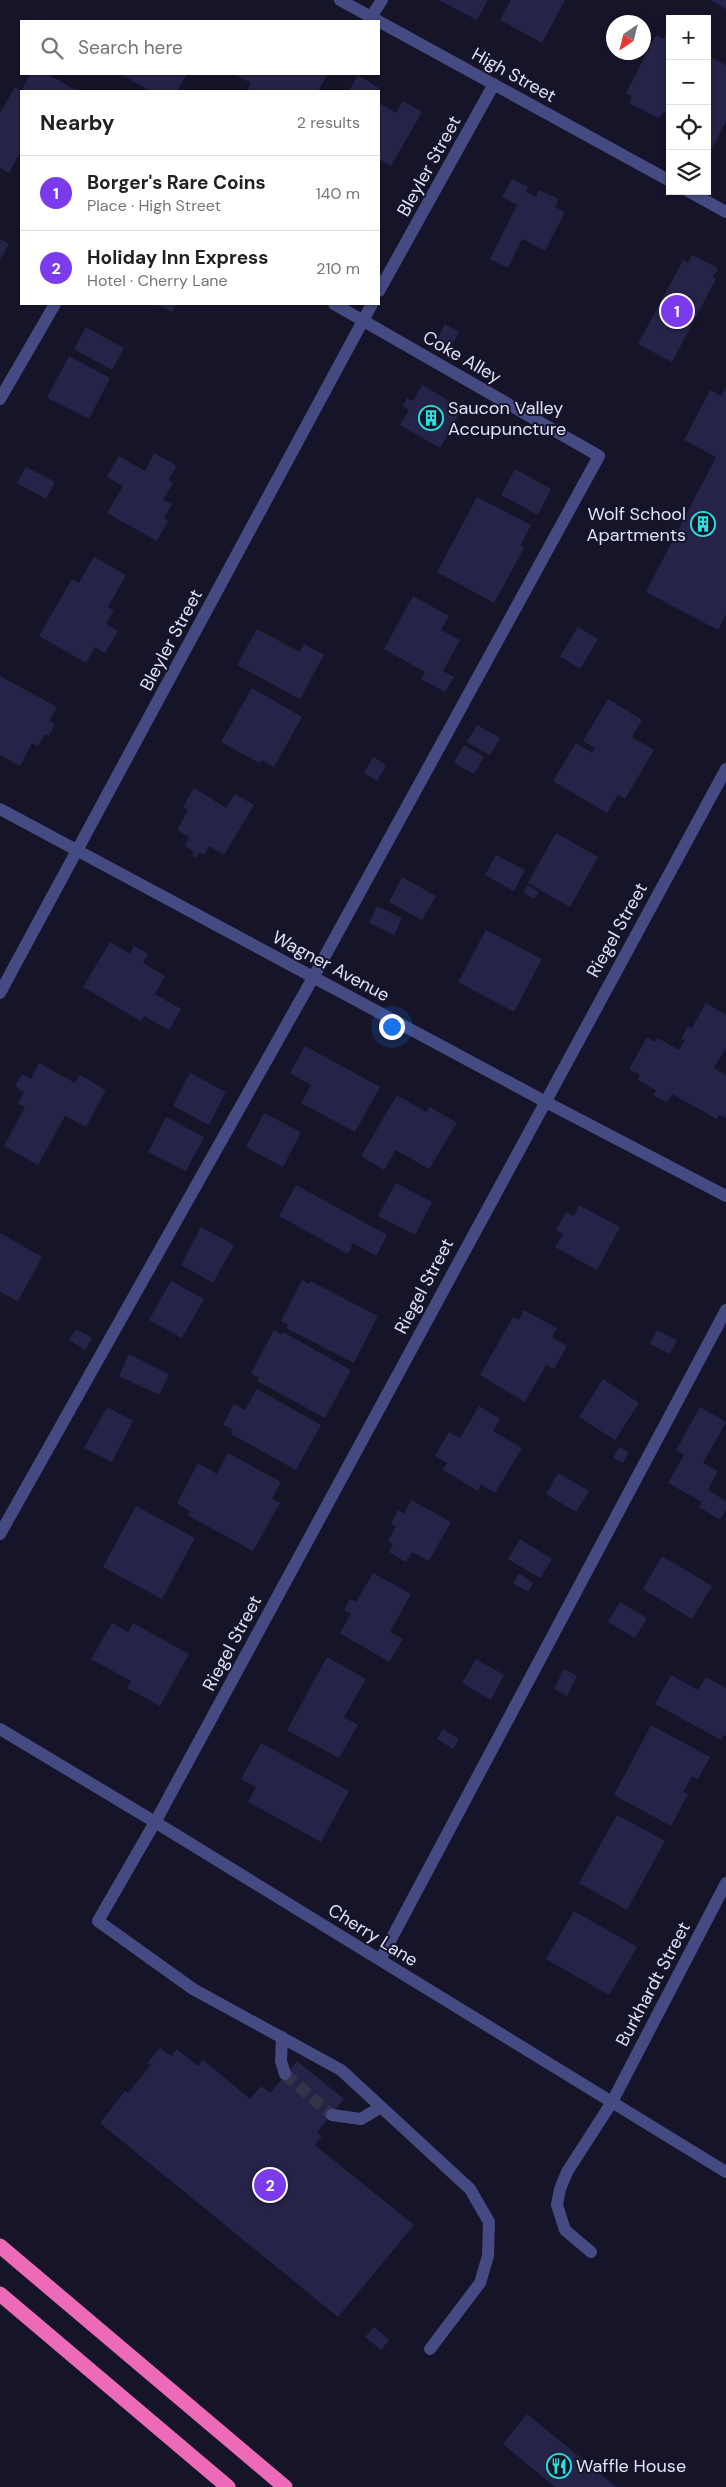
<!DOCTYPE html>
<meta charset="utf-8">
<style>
:root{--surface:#fff;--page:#f6f6f6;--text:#202124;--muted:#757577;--line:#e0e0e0;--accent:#7c3aed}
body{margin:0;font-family:"DM Sans",sans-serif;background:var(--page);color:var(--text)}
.controls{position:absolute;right:15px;top:15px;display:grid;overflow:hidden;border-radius:0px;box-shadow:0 1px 4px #0004}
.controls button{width:45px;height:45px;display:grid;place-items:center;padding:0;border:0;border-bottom:1px solid var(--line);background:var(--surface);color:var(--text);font:25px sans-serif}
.compass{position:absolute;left:606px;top:15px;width:45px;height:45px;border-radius:50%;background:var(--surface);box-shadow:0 1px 4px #0004;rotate:215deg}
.you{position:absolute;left:391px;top:1026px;width:18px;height:18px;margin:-12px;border:4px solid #fff;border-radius:50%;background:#1a73e8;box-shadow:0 0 0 8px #1a73e833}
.badge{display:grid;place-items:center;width:32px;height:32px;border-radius:50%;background:var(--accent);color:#fff;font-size:16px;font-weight:700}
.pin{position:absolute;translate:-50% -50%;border:2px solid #fff;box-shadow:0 1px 5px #0006}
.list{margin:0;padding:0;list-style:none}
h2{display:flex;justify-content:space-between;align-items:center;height:65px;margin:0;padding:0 20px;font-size:21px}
h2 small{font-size:16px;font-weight:400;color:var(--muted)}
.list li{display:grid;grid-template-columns:32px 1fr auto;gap:15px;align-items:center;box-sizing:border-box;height:75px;padding:0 20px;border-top:1px solid var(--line)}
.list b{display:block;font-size:19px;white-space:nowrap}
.list p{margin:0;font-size:16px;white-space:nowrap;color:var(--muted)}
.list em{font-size:16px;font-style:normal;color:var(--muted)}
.icon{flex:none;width:28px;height:28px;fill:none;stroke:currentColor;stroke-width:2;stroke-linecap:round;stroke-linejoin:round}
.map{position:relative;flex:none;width:726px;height:2487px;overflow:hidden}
.search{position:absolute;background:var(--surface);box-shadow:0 1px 4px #0004;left:20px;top:20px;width:360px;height:55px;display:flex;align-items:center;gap:12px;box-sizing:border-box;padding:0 18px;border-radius:0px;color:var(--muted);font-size:19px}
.panel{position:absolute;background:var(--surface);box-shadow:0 1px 4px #0004;left:20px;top:90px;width:360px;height:215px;border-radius:0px}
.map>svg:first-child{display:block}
</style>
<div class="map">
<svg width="726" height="2487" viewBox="0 0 726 2487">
<rect width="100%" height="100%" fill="#161429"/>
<path fill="#262348" d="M439 0H488L477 20Z
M511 0H565L542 43 500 20Z
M710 0H726V9Z
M668 30 670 31V110L668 114 663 112 659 118 629 103 632 96 626 93 656 35 663 39Z
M710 57 726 65V121L712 149 707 147V63Z
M30 74H47L77 91H21V151L9 173 0 168V113L15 87 21 91Z
M120 74H187L177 91H151Z
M234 74H328L318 91H251L248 89 251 83Z
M358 75 379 88 377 91H349Z
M403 101 422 112 391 166 379 159V103L396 113Z
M512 179 528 187 526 192 536 197 539 190 559 199 555 207 565 212 545 251 522 239 508 268 490 259 517 205 502 197Z
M0 239 9 244 0 260Z
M692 255 718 268 713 277 716 279 672 362 638 344 683 260 688 263Z
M156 304H177L172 312Z
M445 324 459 332 451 347 437 339Z
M86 327 124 348 112 370 74 349Z
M69 356 110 378 89 419 47 398Z
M422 385 462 408 440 448 400 425 409 410 403 406 407 398 413 401Z
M726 387V615L718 630 646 592 716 457 684 440 710 390 721 396Z
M154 453 177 466 168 480 173 483 163 500 172 504 164 518 168 521 157 541 107 513 123 486 107 477 119 456 145 471Z
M26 467 55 482 46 499 17 483Z
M515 469 551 489 538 515 501 495Z
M477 497 531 525 520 546 524 548 494 603 437 572Z
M94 557 126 575 108 607 114 610 106 624 118 631 105 653 95 647 86 663 39 636 72 579 79 583Z
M413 596 449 616 441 630 460 640 443 671 454 677 445 692 421 679 425 672 384 649Z
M578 627 598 639 580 669 560 656Z
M257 629 300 652 304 644 324 655 300 699 237 665Z
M0 676 57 707 49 721 55 724 49 736 45 734 38 746 32 743 20 766 0 755Z
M252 688 302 717 274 767 262 760 259 763 221 742Z
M608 699 642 720 632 737 654 750 625 799 618 795 607 813 553 781 576 743 592 753 595 748 583 741Z
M477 725 500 738 490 755 467 742Z
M464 745 484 757 474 774 454 763Z
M373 757 386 765 377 781 364 773Z
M194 788 226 808 235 794 254 805 224 855 209 846 204 855 200 852 196 858 192 856 194 852 185 846 189 837 177 830 188 810 183 807Z
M556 833 598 857 570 907 528 883Z
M496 855 525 870 514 891 485 875Z
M402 877 436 896 422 920 389 902Z
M528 885 539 892 534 899 523 892Z
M377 906 402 918 394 935 369 923Z
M486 930 542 959 514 1012 458 982Z
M110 942 130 954 134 946 148 954 143 963 165 976 155 994 181 1009 169 1030 144 1016 141 1021 83 987Z
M706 1003 726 1015V1048L714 1068 726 1075V1118L719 1115 717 1119 672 1094 667 1102 653 1095 656 1090 638 1080 640 1075 629 1069 647 1037 655 1042 658 1038 679 1050 685 1040 681 1039 688 1026 692 1028Z
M305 1046 380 1087 355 1132 301 1103 311 1085 290 1073Z
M39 1063 75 1083 80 1075 106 1090 86 1127 65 1116 38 1165 4 1146 25 1107 18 1104 24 1092 15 1086 22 1074 31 1079Z
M190 1073 226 1092 209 1125 173 1106Z
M397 1095 426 1112 430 1107 457 1123 429 1169 396 1150 384 1170 361 1156Z
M264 1113 301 1132 283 1167 246 1147Z
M166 1117 204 1137 186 1171 148 1152Z
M396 1183 432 1202 415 1235 378 1216Z
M296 1185 387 1235 376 1256 353 1243 348 1254 279 1216Z
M579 1205 620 1227 597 1270 555 1247 563 1234 556 1230 566 1212 574 1216Z
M201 1227 234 1245 213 1283 181 1265Z
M0 1233 42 1257 18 1301 0 1292Z
M302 1280 309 1284 310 1281 378 1316 354 1363 286 1328 288 1325 281 1321Z
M171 1281 204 1299 182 1338 149 1320Z
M524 1310 557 1328 552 1337 567 1346 554 1369 546 1365 525 1402 480 1375 513 1317 519 1320Z
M76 1329 92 1338 85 1350 69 1340Z
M274 1330 282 1335 283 1332 351 1370 325 1418 257 1381 259 1378 251 1373Z
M657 1330 677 1340 670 1354 650 1344Z
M129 1354 169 1374 159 1395 119 1376Z
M603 1379 639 1403 615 1440 579 1417Z
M257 1389 321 1425 296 1470 231 1434 233 1430 223 1425 234 1404 245 1410Z
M479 1406 500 1419 493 1431 522 1448 495 1493 481 1484 478 1491 443 1470 447 1463 435 1456 449 1432 460 1438Z
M107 1407 133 1421 112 1462 84 1448Z
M700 1407 726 1422 703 1463 718 1471 708 1490 726 1501V1510L720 1520 699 1507 702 1502 668 1483 684 1455 676 1450Z
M619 1447 629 1452 623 1463 613 1458Z
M228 1453 281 1482 272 1499 280 1503 253 1551 187 1515 191 1512 177 1503 198 1463 217 1474Z
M558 1473 589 1491 576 1512 546 1494Z
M411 1500 451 1522 429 1561 412 1552 406 1562 389 1552 393 1544 388 1541 396 1526 391 1524 398 1510 404 1514Z
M136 1506 195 1538 162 1599 103 1567Z
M520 1539 552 1559 540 1578 508 1559Z
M662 1556 712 1586 692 1619 643 1589Z
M373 1573 411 1594 390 1632 403 1639 389 1662 340 1633 351 1614 344 1610 350 1599 356 1602Z
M519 1573 533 1583 528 1592 513 1583Z
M620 1602 647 1618 635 1638 608 1622Z
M112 1623 128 1632 133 1623 189 1654 160 1706 127 1688 131 1681 91 1659Z
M327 1657 366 1679 344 1717 358 1725 339 1758 287 1730Z
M476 1659 504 1675 491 1700 462 1683Z
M564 1669 577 1676 567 1696 554 1689Z
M671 1675 698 1690 706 1677 726 1688V1736L723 1735 721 1740 655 1704Z
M651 1725 710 1757 698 1779 692 1776 683 1792 688 1794 671 1826 614 1795Z
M443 1729 459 1739 453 1749 437 1739Z
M261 1743 349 1791 321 1842 248 1802 256 1787 241 1779Z
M617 1815 665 1841 627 1910 579 1883Z
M574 1911 637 1947 609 1995 546 1959Z
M160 2048 171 2056 177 2049 198 2066 203 2060 250 2099 261 2086 270 2093 297 2061 344 2099 317 2132 322 2136 315 2145 414 2225 338 2317 100 2123 125 2091 128 2093 151 2065 147 2063Z
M374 2327 389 2340 381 2350 365 2337Z
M527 2414 554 2436 616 2487H555L503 2444Z"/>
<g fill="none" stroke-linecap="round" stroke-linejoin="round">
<path stroke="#343348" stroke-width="12" stroke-dasharray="12 6" stroke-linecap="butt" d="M285 2074 332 2115"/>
<path stroke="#454a82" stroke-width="12" d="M340 0 670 181
M371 17 382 0
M688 191 726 212
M379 291 494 84
M0 399 55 304
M0 809 544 1101 726 1196
M0 993 372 304
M0 1534 314 976 599 456 334 304
M0 1729 155 1822 726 2172
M380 1960 726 1310
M282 2037 281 2061 285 2074
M332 2115 361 2119 381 2107
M591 2252 565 2230 557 2205 560 2189 567 2172 612 2102 726 1883
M430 2349 480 2283 488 2256 489 2222 470 2189 341 2070 193 1989 98 1921 158 1817 726 769"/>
<path stroke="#ec6ab8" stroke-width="15" d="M0 2246 285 2487
M0 2294 228 2487"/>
</g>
<defs>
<symbol id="building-ring" viewBox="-11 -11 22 22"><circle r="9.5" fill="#161429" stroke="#24e3e0" stroke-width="1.5"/><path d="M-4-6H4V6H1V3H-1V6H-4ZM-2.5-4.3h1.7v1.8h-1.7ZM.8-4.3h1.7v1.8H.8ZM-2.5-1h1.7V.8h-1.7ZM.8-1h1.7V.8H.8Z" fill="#24e3e0"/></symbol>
<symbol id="restaurant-ring" viewBox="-11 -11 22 22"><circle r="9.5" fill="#161429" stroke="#24e3e0" stroke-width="1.5"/><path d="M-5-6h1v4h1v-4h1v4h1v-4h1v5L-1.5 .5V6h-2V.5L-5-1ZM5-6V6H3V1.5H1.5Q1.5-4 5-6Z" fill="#24e3e0"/></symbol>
</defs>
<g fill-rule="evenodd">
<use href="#building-ring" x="417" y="404" width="28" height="28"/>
<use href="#building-ring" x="689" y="510" width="28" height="28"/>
<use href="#restaurant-ring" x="545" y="2452" width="28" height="28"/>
</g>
<g text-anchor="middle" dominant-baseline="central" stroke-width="4" stroke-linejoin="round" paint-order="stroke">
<g font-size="18" fill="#e0e1fb" stroke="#161429">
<text transform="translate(514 75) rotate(29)">High Street</text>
<text transform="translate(429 166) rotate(-61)">Bleyler Street</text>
<text transform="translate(462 357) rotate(30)">Coke Alley</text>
<text transform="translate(171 640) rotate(-62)">Bleyler Street</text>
<text transform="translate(617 930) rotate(-61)">Riegel Street</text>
<text transform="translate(331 966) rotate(28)">Wagner Avenue</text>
<text transform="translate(424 1286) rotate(-62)">Riegel Street</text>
<text transform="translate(232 1643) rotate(-62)">Riegel Street</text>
<text transform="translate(373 1935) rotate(32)">Cherry Lane</text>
<text transform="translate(653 1984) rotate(-62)">Burkhardt Street</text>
</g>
<g font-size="18" fill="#e0e1fb" stroke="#161429" text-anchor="start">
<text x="448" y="408">Saucon Valley<tspan x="448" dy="21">Accupuncture</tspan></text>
<text x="686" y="514" text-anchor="end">Wolf School<tspan x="686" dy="21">Apartments</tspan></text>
<text x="576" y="2466">Waffle House</text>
</g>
</g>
</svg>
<div class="controls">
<button>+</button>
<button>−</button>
<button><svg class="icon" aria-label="locate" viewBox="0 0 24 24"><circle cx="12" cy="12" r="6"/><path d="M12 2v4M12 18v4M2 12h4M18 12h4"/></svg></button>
<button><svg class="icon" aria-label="layers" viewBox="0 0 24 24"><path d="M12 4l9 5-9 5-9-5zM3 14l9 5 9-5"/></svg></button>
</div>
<svg class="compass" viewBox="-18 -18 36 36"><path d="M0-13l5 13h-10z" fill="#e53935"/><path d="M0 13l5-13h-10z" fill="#757577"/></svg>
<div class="you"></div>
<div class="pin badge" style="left:677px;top:311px">1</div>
<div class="pin badge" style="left:270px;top:2185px">2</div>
<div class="search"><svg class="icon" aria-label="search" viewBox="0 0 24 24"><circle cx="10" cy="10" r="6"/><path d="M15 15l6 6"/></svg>Search here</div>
<section class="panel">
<h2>Nearby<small>2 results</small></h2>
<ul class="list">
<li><span class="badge">1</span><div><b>Borger's Rare Coins</b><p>Place · High Street</p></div><em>140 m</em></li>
<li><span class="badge">2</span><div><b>Holiday Inn Express</b><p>Hotel · Cherry Lane</p></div><em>210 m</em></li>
</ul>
</section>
</div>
